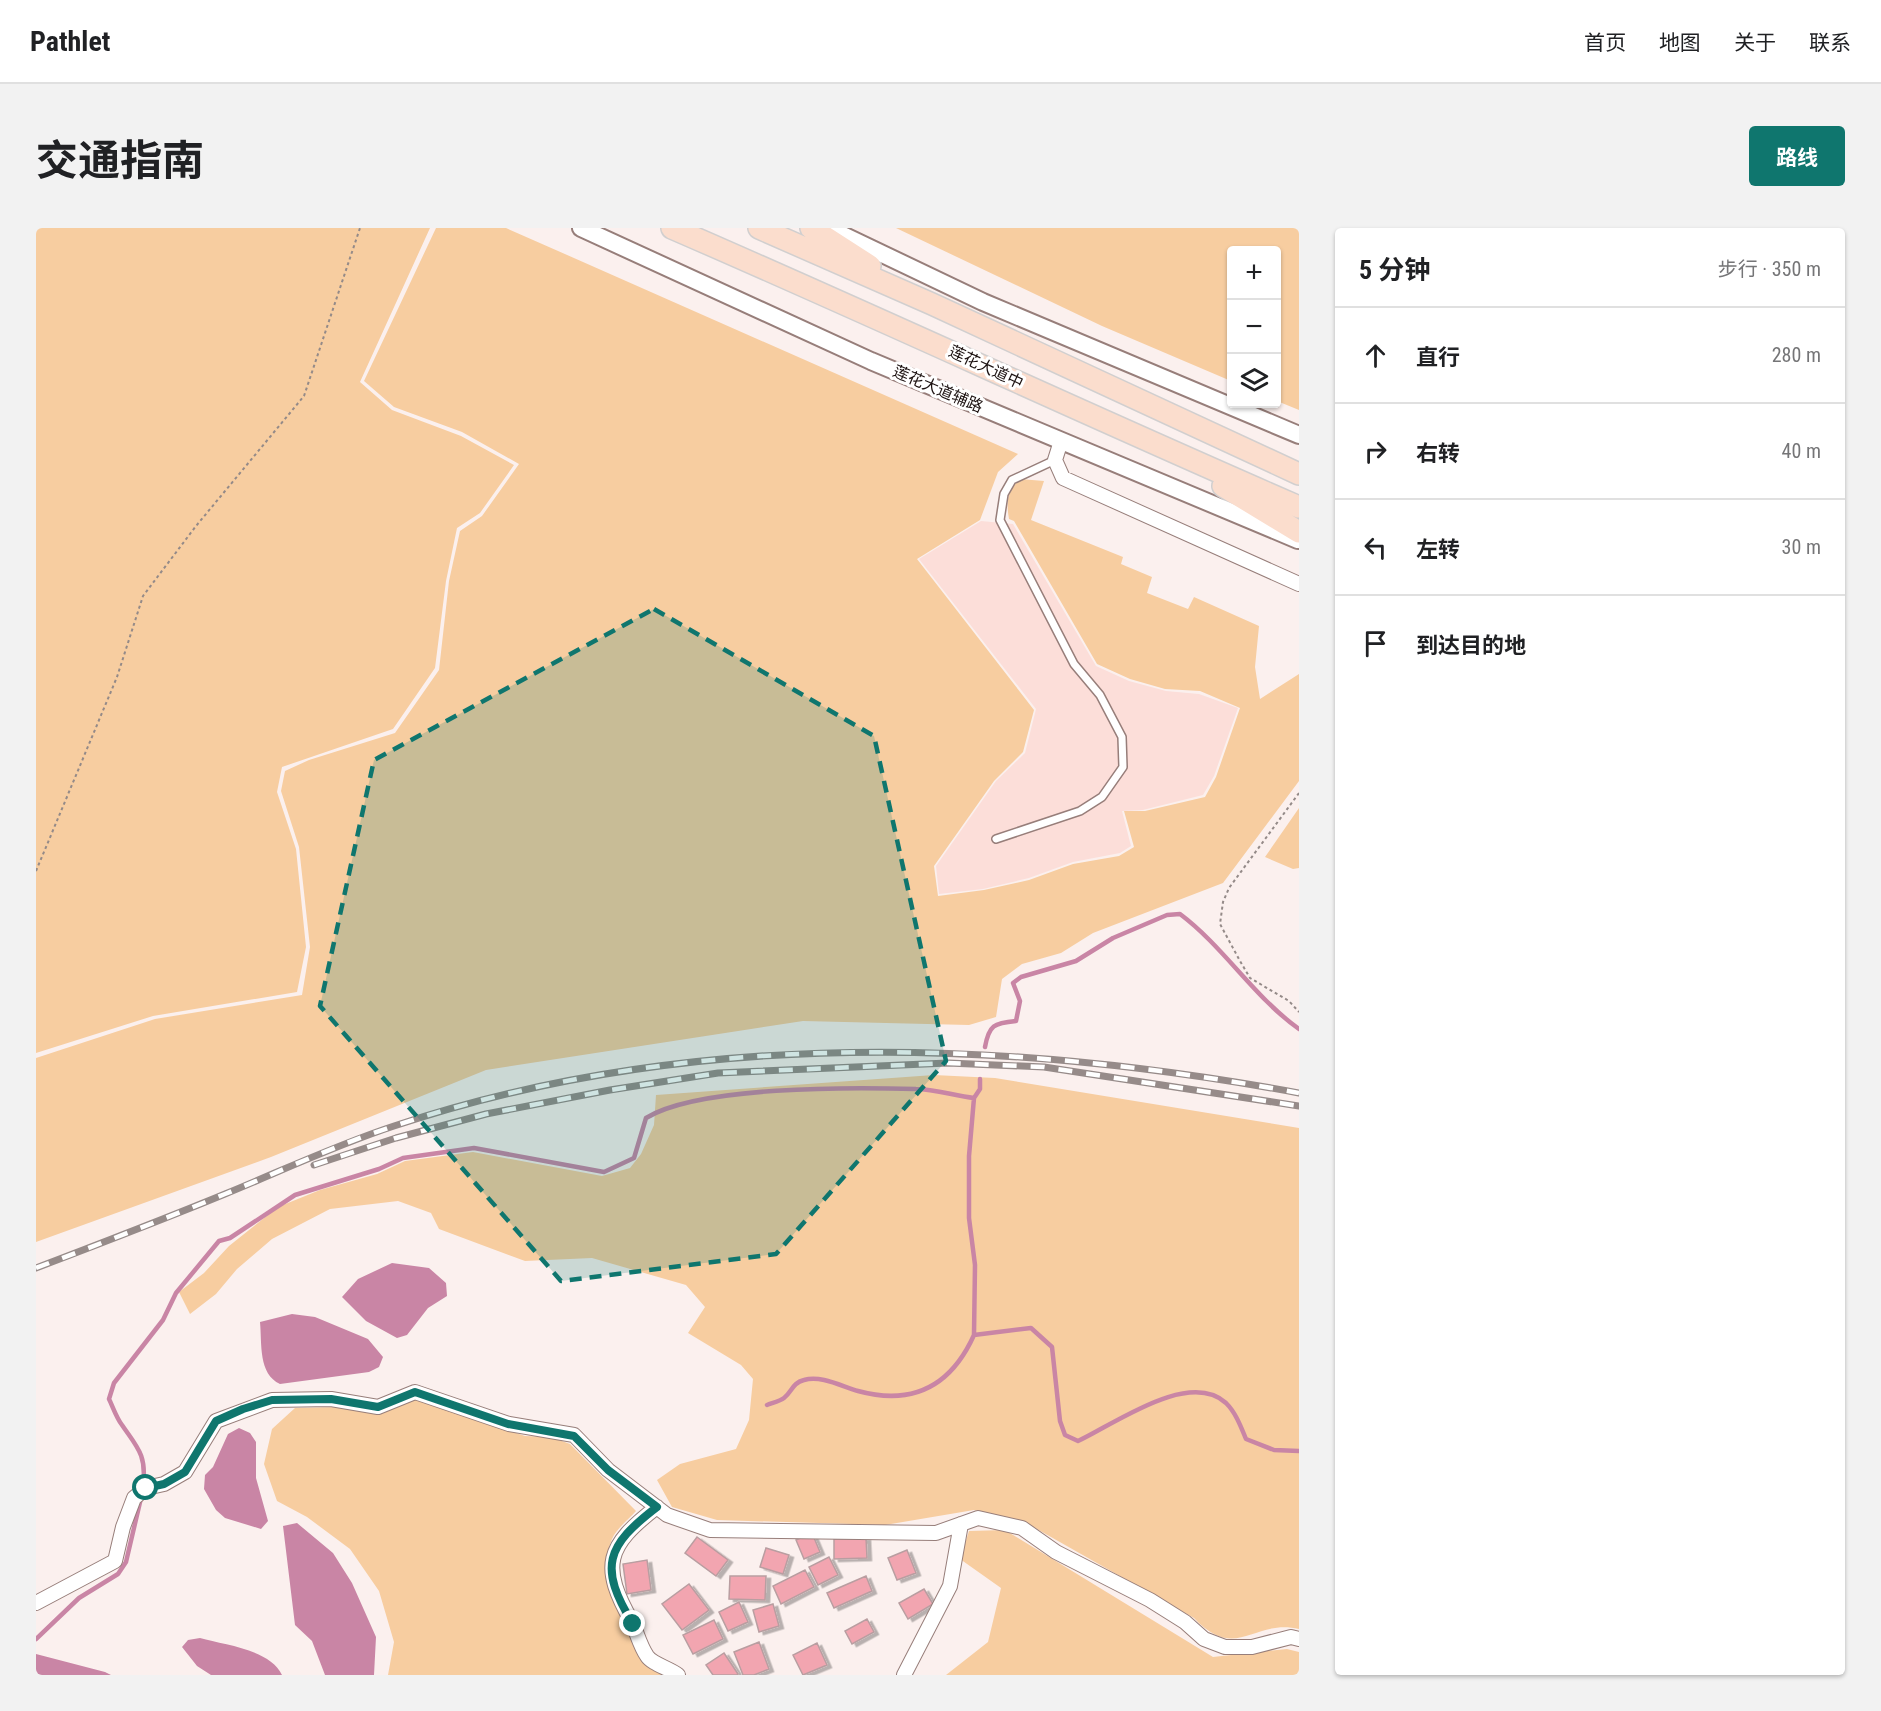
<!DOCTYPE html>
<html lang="zh">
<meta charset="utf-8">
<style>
:root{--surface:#fff;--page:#f2f2f2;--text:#202124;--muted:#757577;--line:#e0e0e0;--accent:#0f766e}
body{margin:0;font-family:"Roboto Condensed","Noto Sans SC",sans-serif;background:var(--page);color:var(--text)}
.controls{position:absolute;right:18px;top:18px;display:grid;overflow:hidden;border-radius:6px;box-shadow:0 2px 4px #0004}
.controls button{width:54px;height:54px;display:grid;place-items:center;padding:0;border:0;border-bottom:2px solid var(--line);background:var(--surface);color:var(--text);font:30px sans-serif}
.stop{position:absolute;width:18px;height:18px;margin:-14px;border:4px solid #0f766e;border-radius:50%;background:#fff}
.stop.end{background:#0f766e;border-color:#fff;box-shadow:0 2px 6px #0008}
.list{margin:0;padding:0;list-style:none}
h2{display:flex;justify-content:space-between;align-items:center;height:78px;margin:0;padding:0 24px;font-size:26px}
h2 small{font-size:20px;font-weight:400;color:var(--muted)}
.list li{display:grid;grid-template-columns:39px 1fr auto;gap:18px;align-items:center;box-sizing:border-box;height:96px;padding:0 24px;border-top:2px solid var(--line)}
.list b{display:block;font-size:22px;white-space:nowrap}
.list em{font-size:20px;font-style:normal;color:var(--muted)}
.icon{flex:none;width:33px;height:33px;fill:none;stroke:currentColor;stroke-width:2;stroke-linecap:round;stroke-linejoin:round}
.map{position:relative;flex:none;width:1263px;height:1447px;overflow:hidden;border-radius:6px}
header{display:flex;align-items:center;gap:36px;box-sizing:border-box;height:84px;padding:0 30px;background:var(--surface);border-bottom:2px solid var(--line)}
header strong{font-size:28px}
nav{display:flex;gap:33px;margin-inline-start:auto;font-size:21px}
.intro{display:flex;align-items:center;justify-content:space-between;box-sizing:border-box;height:144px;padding:0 36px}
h1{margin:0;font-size:42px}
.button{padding:15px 27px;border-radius:6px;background:var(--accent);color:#fff;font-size:21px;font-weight:700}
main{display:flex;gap:36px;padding:0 36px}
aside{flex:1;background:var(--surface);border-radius:6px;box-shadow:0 2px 4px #0004}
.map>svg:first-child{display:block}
</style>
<header>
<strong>Pathlet</strong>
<nav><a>首页</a><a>地图</a><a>关于</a><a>联系</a></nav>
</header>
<div class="intro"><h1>交通指南</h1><a class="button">路线</a></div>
<main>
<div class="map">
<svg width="1263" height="1447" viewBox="0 0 1263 1447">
<defs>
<filter id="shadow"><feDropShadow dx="4.5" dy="2.5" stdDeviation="0" flood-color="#0004"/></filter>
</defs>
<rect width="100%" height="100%" fill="#fbf0ee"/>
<path fill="#fcded9" d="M945 293 977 296 1060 438 1093 453 1130 463 1163 466 1202 480 1178 548 1167 567 1107 582 1086 583 1095 618 1084 625 1037 634 993 650 947 661 903 666 900 638 960 553 989 525 1000 481 883 331Z"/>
<path fill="#f7cda0" d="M0 0H394L324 154 356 182 425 208 478 237 444 285 421 300 410 353 399 440 357 501 246 539 241 564 260 621 270 719 261 764 117 788 0 825Z
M400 0H470L982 226 962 244 944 292 881 331 998 482 987 524 958 553 898 638 902 668 948 662 993 652 1037 636 1083 628 1098 619 1088 583H1109L1169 569 1180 549 1204 480 1164 463 1129 461 1094 451 1061 436 978 293 973 291C970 274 971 263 984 251L1008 253 995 292 1087 329 1085 336 1116 349 1111 365 1152 381 1158 369 1223 398 1219 439 1224 471 1263 446V553L1187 655 1057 705 1025 725 986 736 966 751 960 789 933 797 767 793 450 842 235 929 0 1014V830L119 791 266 767 274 719 263 619 245 563 249 543 273 532 359 505 403 442 413 353 424 303 446 288 483 236 426 204 358 179 328 153Z
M860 0H1263V182L1241 173 1240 22H1196L1195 153 1066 98Z
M1263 580V640L1257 641 1229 629Z
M898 847 959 850 1263 900V1401C1218 1390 1200 1435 1158 1390L992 1296 938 1282 849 1297 681 1292 636 1279 621 1252 644 1236 700 1221 713 1192 717 1151 705 1137 652 1105 669 1079 650 1057 556 1030 489 1033 403 1001 395 985 362 973 294 981 236 1011 201 1041 180 1066 154 1086 143 1064 168 1045 193 1018 242 979 284 962 341 946 369 933 437 924 566 948 594 940 605 926 618 897 620 867Z
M381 1171 489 1208 515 1209 534 1216 600 1283C593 1291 580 1301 576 1311 554 1365 605 1410 635 1447H352L358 1414 343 1363 314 1321 271 1289 241 1273 228 1236 236 1201 259 1180 303 1179 342 1185Z
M969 1302 1177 1429 1251 1421 1263 1424V1447H910L952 1414 965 1360 924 1331 933 1303Z"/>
<path fill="#c985a5" d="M356 1035 393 1040 410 1055 411 1068 392 1080 371 1107 361 1110 330 1093 306 1069 322 1051Z
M256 1086 279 1089 332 1111 347 1129 343 1139 333 1144 244 1156C222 1146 226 1116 224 1094Z
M203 1200 214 1205 220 1214V1250L232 1293 225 1301 189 1290 180 1282 168 1261 169 1247 177 1239 192 1206Z
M261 1295 297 1325 316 1355 340 1409 338 1447H289L276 1413 259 1397 247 1298Z
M164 1410C188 1417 234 1421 246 1447H175L161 1438 146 1419 152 1412Z
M0 1426 69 1444 75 1447H0Z"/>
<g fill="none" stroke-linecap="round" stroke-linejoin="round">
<path stroke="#c985a5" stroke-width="4.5" d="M949 819C953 797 958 795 980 793L984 773 977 755 985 749 1040 733 1077 710 1131 687 1144 686C1188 719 1218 769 1263 801
M938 1107 939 1037 933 990V928L938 870
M731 1177C736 1175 744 1173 748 1170 756 1164 756 1155 768 1152 785 1147 805 1158 822 1163 877 1178 915 1158 938 1107L995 1100 1016 1119 1024 1193 1029 1207 1042 1213C1077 1197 1153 1141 1190 1175 1200 1185 1205 1199 1210 1211L1238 1222 1263 1223
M107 1257C111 1227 101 1219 86 1197 80 1189 77 1179 73 1171L78 1155 127 1092 140 1065 183 1013 194 1010 259 967 343 941 367 930 438 920 568 944 598 930 610 890C662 858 815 859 880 861 899 861 919 868 938 870L944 861V851
M0 1411 43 1370 82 1346 90 1334 105 1270"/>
</g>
<path fill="#f2a5b0" stroke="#b99ea1" stroke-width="1.5" filter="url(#shadow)" d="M776 1305 784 1324 768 1331 760 1312Z
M661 1309 692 1332 680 1348 649 1325Z
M830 1310 831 1330 798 1331V1311Z
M730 1320 753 1327 747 1346 724 1339Z
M871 1322 880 1345 861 1352 852 1330Z
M793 1329 802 1347 782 1357 773 1339Z
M611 1332 615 1362 591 1366 587 1336Z
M769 1342 778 1359 745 1376 737 1358Z
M694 1348H730L729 1372 693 1371Z
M830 1348 836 1363 798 1380 791 1365Z
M653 1356 673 1382 646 1402 626 1376Z
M888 1361 897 1376 872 1391 863 1375Z
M703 1374 712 1394 692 1403 683 1384Z
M737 1376 743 1398 723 1404 717 1382Z
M831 1391 838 1404 816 1416 809 1403Z
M678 1392 687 1411 657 1426 647 1407Z
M723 1414 733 1441 718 1447H707L698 1424Z
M781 1415 791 1437 767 1447 757 1427Z
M688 1425 702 1446 701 1447H677L670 1437Z"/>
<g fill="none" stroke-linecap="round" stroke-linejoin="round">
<defs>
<path id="service" d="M960 611 1044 583 1066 569 1087 539 1086 509 1064 467 1038 436 964 292 968 266 976 252 1019 232"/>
<path id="minor" d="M1025 213 1019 232 1027 250 1263 356
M621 1279C570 1318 564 1338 596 1394 601 1405 604 1418 611 1428 616 1436 633 1440 642 1447
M0 1375 79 1333 87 1299 98 1270 110 1260 128 1256 149 1244 180 1193 236 1172 295 1171 342 1179 379 1164 473 1196 538 1207 572 1242 631 1287 674 1302 900 1305 942 1290 986 1300 1020 1324 1114 1372 1149 1394 1168 1411 1189 1419H1216L1255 1409 1263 1411
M868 1447 914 1358 925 1296"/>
<path id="tertiary" d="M545 0 835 133 1262 312
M792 0 947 74 1263 207"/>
<path id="primary" d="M636 0C846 91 1053 188 1263 279
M723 0 896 76 1263 246
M775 0 834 38
M1187 258 1263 304"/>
</defs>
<use href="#service" stroke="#977e7a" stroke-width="10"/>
<use href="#minor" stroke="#977e7a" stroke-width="16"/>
<use href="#tertiary" stroke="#977e7a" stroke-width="20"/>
<use href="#primary" stroke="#d1cfcf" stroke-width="24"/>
<path stroke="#948a88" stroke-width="2" stroke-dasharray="3 3" stroke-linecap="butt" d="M1263 565 1193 660 1187 674 1184 696 1204 733 1214 750 1253 773 1263 784
M0 643 81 449 107 368 160 298 268 168 324 0"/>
<use href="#service" stroke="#fff" stroke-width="7"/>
<use href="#minor" stroke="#fff" stroke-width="14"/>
<use href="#tertiary" stroke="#fff" stroke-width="16"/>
<use href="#primary" stroke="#fbddcd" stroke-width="21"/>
<defs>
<path id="rail" d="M278 937 360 910 450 886 574 862 682 845 912 835 1008 839 1263 878
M0 1040C63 1016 126 992 189 966 245 943 300 917 358 898 649 801 965 810 1263 865"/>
</defs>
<use href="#rail" stroke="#968b89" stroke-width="7"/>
<use href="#rail" stroke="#fff" stroke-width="4.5" stroke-dasharray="14" stroke-linecap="butt"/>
</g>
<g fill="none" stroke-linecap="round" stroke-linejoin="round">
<path stroke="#0f766e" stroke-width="8" d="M110 1260 128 1256 149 1244 180 1193 207 1181 236 1172 295 1171 342 1179 379 1164 472 1196 538 1208 572 1242 621 1279C570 1318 562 1339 597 1396"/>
</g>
<path fill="#0f766e" fill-opacity="0.2" stroke="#0f766e" stroke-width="4.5" stroke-dasharray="12 8" stroke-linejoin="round" d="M618 381 838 508 910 833 740 1026 525 1053 284 778 338 532Z"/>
<g text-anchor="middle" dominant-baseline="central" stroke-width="6" stroke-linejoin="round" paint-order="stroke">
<g font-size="16" fill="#1b1110" stroke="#fff">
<text transform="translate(950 139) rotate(25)">莲花大道中</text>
<text transform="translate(902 161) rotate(23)">莲花大道辅路</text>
</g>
</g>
</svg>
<div class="controls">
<button>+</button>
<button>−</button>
<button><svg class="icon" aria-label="layers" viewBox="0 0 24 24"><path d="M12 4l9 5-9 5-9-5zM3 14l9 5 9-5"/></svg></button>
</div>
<div class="stop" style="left:110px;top:1260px"></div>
<div class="stop end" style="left:597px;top:1396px"></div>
</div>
<aside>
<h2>5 分钟<small>步行 · 350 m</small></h2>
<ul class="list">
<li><svg class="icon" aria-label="ahead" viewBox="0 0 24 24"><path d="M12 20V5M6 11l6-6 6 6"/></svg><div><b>直行</b></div><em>280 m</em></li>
<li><svg class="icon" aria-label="right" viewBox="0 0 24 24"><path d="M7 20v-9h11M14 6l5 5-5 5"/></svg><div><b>右转</b></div><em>40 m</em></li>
<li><svg class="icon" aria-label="left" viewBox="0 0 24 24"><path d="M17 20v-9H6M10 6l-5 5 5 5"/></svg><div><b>左转</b></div><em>30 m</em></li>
<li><svg class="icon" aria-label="arrive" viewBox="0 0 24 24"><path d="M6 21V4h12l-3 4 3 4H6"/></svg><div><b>到达目的地</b></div></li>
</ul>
</aside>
</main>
